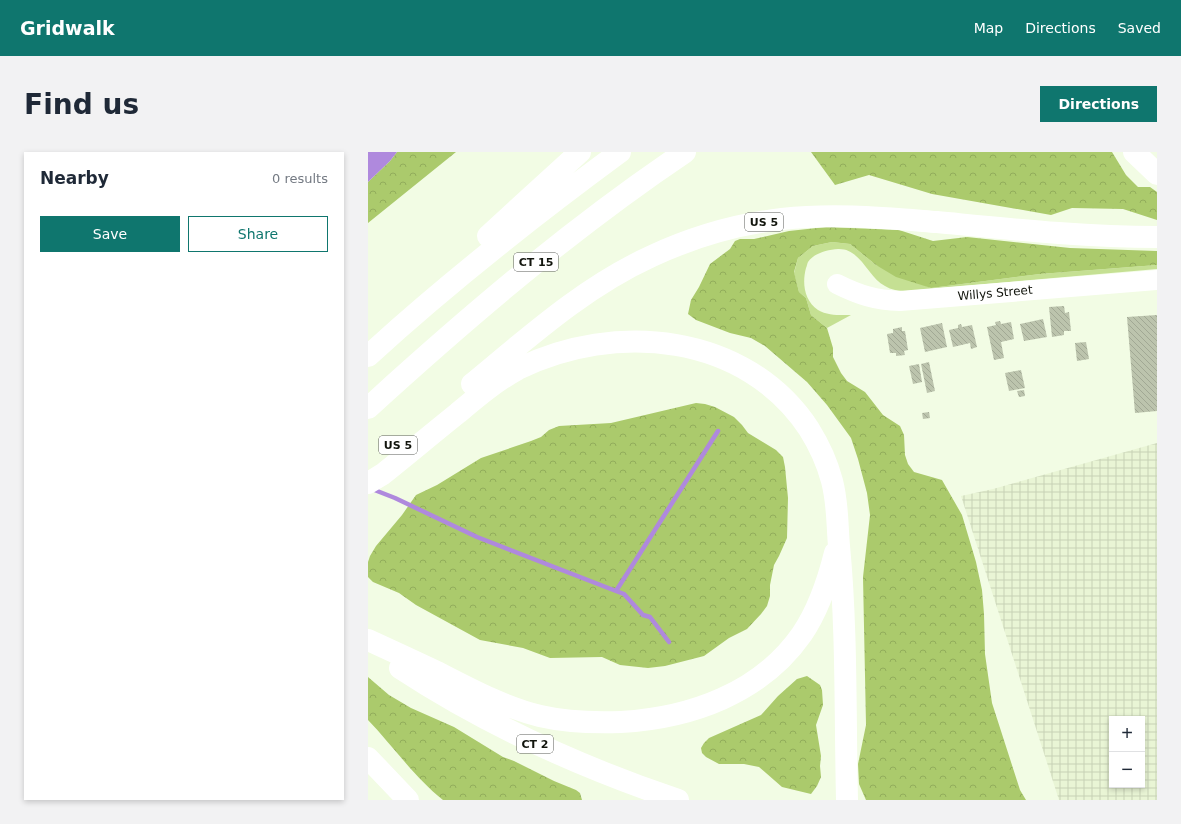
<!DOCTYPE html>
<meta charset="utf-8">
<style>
:root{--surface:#fff;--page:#f2f2f3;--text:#1f2937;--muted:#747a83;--line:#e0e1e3;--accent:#0f766e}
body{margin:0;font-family:"DejaVu Sans",sans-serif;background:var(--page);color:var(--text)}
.controls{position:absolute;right:12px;bottom:12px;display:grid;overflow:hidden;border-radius:0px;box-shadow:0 2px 6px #0003}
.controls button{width:36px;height:36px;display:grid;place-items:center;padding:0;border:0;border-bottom:1px solid var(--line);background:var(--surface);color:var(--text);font:20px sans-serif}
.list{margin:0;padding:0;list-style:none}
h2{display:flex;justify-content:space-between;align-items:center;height:52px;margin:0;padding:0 16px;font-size:17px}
h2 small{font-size:13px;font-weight:400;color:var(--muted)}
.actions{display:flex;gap:8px;padding:12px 16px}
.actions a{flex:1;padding:9px 0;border:1px solid var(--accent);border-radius:0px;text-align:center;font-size:14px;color:var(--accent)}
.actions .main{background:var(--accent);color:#fff}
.map{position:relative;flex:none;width:789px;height:648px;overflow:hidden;border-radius:0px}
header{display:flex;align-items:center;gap:24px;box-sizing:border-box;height:56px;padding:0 20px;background:var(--accent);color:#fff}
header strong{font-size:19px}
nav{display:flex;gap:22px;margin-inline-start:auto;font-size:14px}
.intro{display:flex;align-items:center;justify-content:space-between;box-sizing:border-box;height:96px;padding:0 24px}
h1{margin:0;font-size:28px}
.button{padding:10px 18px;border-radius:0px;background:var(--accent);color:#fff;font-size:14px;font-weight:700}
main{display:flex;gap:24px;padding:0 24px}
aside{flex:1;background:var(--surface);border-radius:0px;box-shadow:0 2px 6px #0003}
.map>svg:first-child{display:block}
</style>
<header>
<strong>Gridwalk</strong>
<nav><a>Map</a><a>Directions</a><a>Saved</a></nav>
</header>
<div class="intro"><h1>Find us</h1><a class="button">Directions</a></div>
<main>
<aside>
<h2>Nearby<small>0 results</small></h2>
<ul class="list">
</ul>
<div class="actions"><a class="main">Save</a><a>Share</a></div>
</aside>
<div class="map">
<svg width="789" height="648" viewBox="0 0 789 648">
<defs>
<pattern id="industrial-grid" width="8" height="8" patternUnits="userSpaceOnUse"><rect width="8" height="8" fill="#e9f5d5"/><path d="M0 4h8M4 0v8" fill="none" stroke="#c7d1b6"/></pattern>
<pattern id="forest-crowns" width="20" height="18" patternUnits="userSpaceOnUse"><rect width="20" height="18" fill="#abca6c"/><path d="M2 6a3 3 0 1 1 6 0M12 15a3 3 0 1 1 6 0" fill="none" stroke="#92ad5c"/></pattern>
<pattern id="building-back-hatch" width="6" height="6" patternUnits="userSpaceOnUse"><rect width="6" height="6" fill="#bcc4ad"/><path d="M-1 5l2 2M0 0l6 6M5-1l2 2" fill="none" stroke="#a1a894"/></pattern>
</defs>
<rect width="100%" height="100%" fill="#f2fce4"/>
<path fill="url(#industrial-grid)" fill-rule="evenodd" d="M789 291V648H691L593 344 625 337ZM744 567H774V633H744Z"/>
<path fill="#c5e093" d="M464 90 482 92 508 113 563 136 672 122 789 113V117L538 139C531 139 523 138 517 134 500 126 493 96 470 97 459 98 446 101 440 110 439 112 439 114 438 116 434 131 436 148 450 158 460 164 473 163 483 163L459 176 443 163 438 146 431 140 426 121 430 106 445 94Z"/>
<path fill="url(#forest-crowns)" d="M29 0H88L0 71V30L22 9Z
M443 0H744L758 23 770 35H782L789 40V68L755 57 704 56 683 63 564 42 501 23 467 33Z
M458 75 531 78 565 89 599 85 702 96 789 99V113L672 122 563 136 528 125 508 113 482 92 464 90 445 94 430 106 426 120 431 140 438 146 443 163 459 176 465 196V205L473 221 479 229 497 240 515 263 532 274 536 283 537 303 540 312 546 320 574 328 594 363 608 410 614 438 616 462 617 502 624 551 652 638 658 648H498L491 632 490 612 498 573 495 425 502 363 499 341 490 307 483 286 459 253 439 230 397 194 383 186 362 181 328 168 320 162 323 148 331 135 342 112 362 97 367 89 372 87H386L421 79Z
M328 251 337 252 347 255 366 265 374 273 380 281 408 298 415 305 417 315 420 346 419 386 411 404 406 413 402 433V444L399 454 393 462 379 477 361 486 336 504 297 514 280 516 252 513 234 505 182 506 155 496 112 488 48 453 31 441 5 430 0 425V410L2 404 8 394 34 363 48 343 69 333 113 306 163 289 173 285 181 278 191 274 243 271Z
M439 524 452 533 454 538 455 553 448 573 453 604 452 614 453 625 449 634 443 642 414 635 391 615 376 612H351L338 605 334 601 333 596 336 591 341 586 393 563 410 544 429 527Z
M0 525 21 543 43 556 86 575 135 605 146 609 186 629 208 638 212 641 214 648H75C47 626 25 594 0 568Z"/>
<path fill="#af89dd" d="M0 0H29L22 9 0 30Z"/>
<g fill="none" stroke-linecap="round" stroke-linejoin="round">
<path stroke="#af89dd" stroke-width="4.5" d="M4 337 27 346 109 385 248 439 350 279
M248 439 256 442 275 463 282 465 301 490"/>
</g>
<path fill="url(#building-back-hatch)" d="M696 154 697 161 701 160 703 179H696V183L684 185 681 155Z
M789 163V259L767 261 759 165Z
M675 167 679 185 656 189 652 172Z
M632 169 633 172 643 170 646 187 633 190 636 206 626 208 619 175 628 173 627 170Z
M574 171 579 195 557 200 552 176Z
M593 172 594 175 604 173 609 195 603 197 602 191 585 195 581 178 590 176V173Z
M534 175V179H537L540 198 536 199 537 203 528 204V201H522L519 182 525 181V177Z
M718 190 721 207 709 209 707 191Z
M561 210 567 239 559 241 553 212Z
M551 212 554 230 545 232 541 214Z
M653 218 657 236 641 239 637 221Z
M656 238 657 244 651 245 649 239Z
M561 260 562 266 555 267 554 261Z"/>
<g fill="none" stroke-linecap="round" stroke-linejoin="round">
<path stroke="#fff" stroke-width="20" d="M469 132C491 143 507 148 532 149L789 128"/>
<path stroke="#fff" stroke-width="22" d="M766 0 789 22
M120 84 212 0
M0 204C80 131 165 64 252 0
M104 232C161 185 216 135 284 104 325 85 370 72 414 67 466 61 517 66 569 70 642 77 715 85 789 85
M0 256C101 164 204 76 317 0
M0 331 15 322C40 302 65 281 90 261 109 245 128 229 150 217 247 169 378 181 441 277 451 293 459 310 464 329 470 352 469 371 471 394 479 478 477 563 479 648
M0 488C24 499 48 510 71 521 104 538 136 555 172 564 198 570 226 571 253 570 323 566 393 541 434 482 451 457 460 429 467 401
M32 516C119 573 212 615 310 648
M0 606 40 648"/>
</g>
<g text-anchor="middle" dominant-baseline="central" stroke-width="4" stroke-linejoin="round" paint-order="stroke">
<g fill="#fff" stroke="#595b56" stroke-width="1">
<rect x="377" y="61" width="38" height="18" rx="3"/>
<rect x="146" y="101" width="44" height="18" rx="3"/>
<rect x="11" y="284" width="38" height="18" rx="3"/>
<rect x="149" y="583" width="36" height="18" rx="3"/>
</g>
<g font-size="11" font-weight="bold" fill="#12150d">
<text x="396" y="70">US 5</text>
<text x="168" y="110">CT 15</text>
<text x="30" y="293">US 5</text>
<text x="167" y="592">CT 2</text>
</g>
<g font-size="12" fill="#12150d" stroke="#fff">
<text transform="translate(627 141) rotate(-5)">Willys Street</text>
</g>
</g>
</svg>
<div class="controls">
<button>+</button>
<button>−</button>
</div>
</div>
</main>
